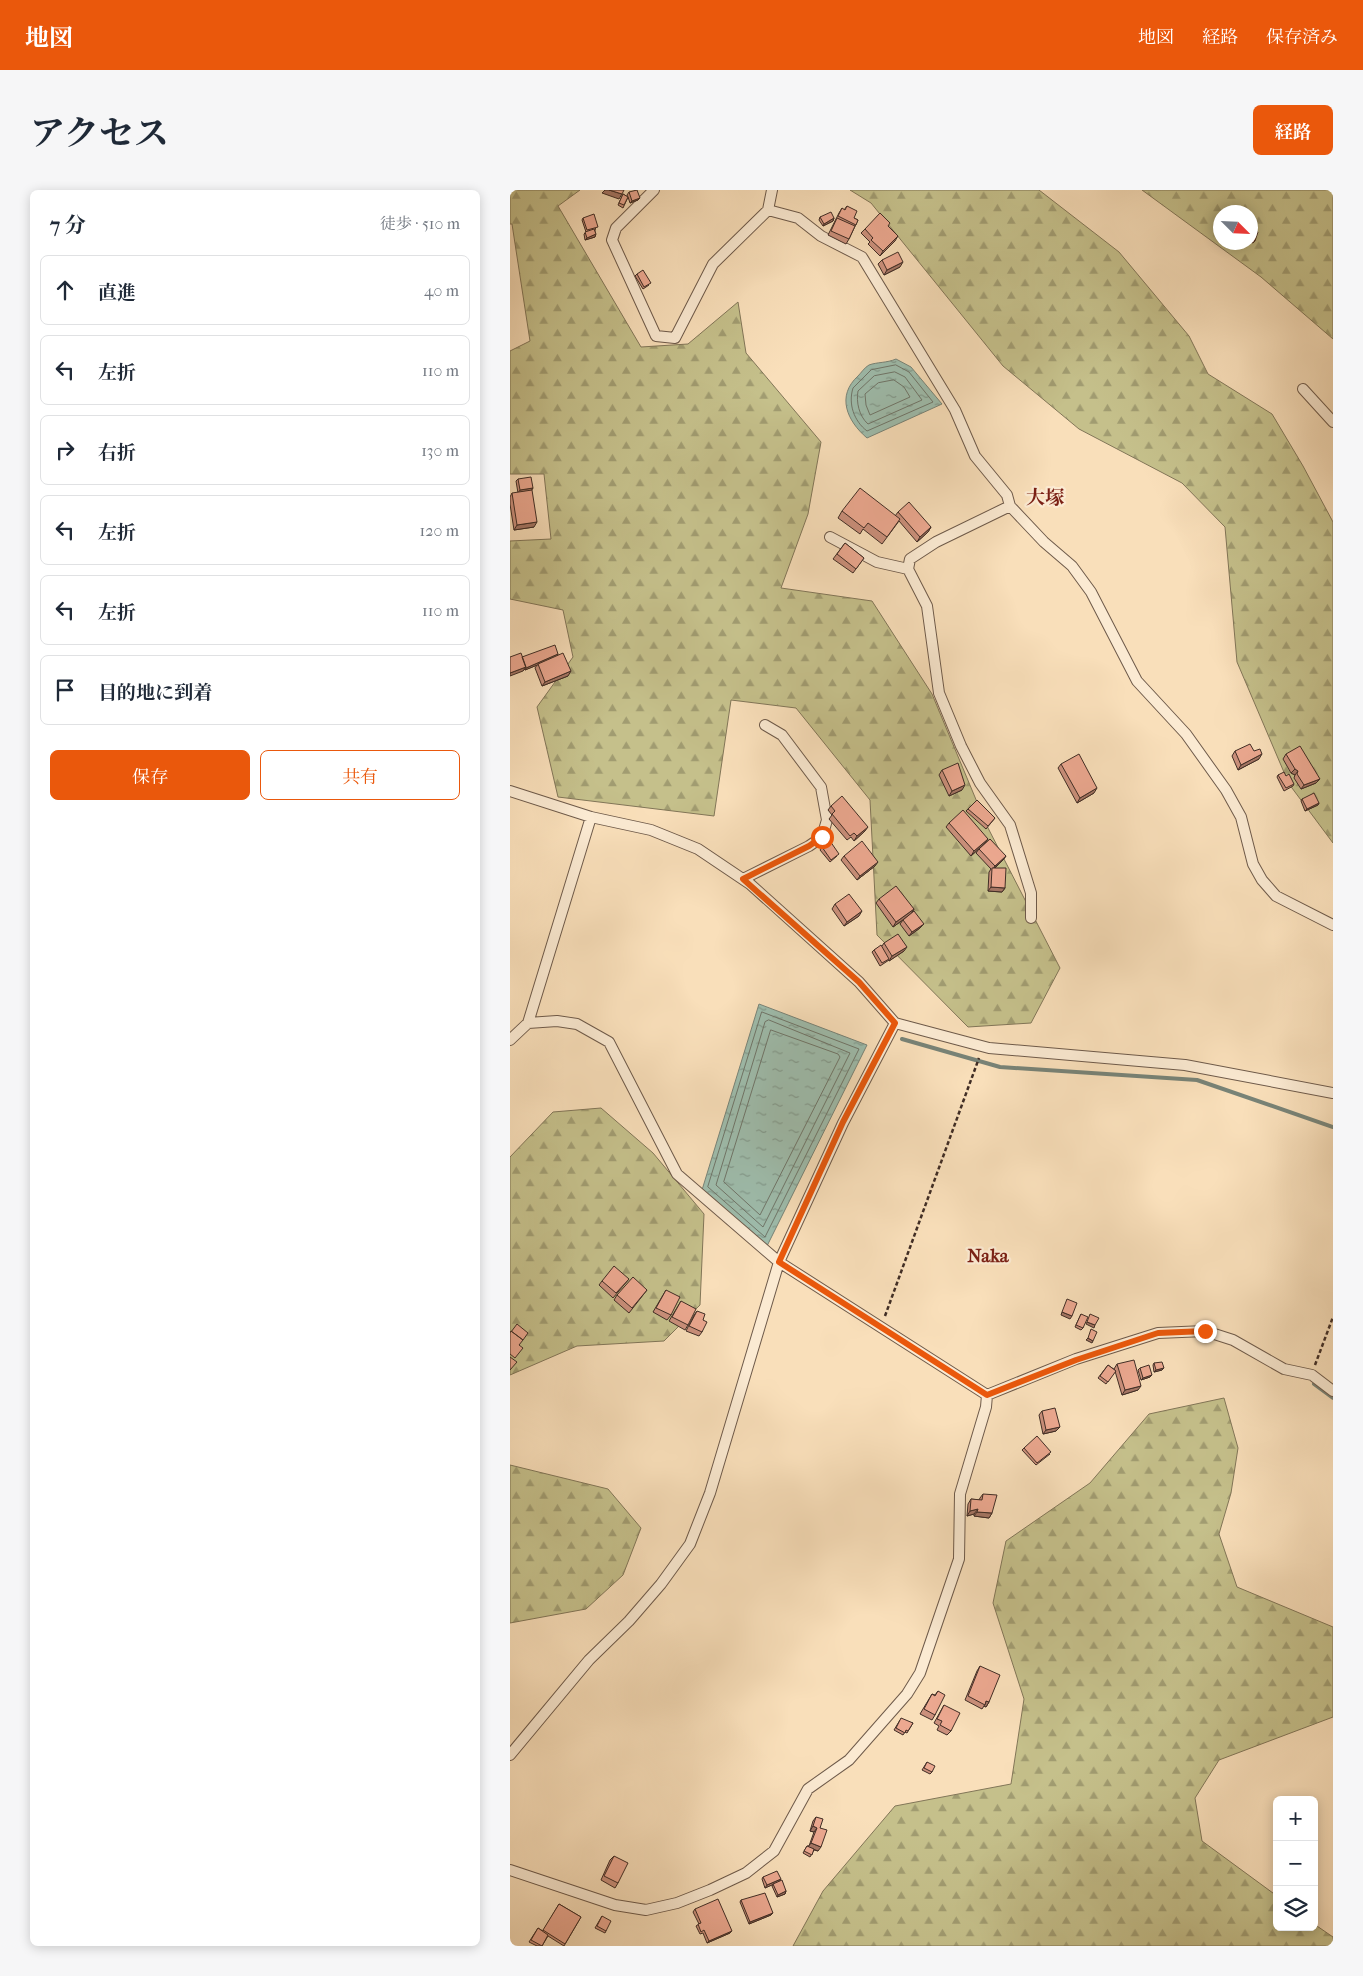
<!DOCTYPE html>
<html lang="ja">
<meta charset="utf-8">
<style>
:root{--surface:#fff;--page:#f6f6f7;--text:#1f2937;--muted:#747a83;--line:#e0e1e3;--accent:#ea580c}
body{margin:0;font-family:"IM FELL French Canon","Noto Serif JP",serif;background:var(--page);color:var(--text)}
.controls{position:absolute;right:15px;bottom:15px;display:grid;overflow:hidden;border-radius:8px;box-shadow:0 2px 12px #0003}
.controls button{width:45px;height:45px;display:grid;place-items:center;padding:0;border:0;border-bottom:1px solid var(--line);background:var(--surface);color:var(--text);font:25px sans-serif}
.compass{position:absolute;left:703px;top:15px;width:45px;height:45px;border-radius:50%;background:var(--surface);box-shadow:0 2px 12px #0003;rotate:114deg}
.stop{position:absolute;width:15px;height:15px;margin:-11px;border:4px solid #ea580c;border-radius:50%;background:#fff}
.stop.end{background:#ea580c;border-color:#fff;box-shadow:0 1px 5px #0008}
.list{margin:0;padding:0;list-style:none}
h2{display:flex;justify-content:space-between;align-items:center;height:65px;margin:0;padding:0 20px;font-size:21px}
h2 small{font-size:16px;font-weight:400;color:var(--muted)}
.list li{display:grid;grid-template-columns:32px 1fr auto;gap:15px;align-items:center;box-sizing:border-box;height:70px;margin:0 10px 10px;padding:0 10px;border:1px solid var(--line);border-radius:8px}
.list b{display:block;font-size:19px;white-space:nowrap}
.list em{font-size:16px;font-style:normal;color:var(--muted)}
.actions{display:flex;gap:10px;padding:15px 20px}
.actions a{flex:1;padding:11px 0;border:1px solid var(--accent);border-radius:8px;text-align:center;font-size:18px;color:var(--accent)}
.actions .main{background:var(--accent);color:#fff}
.icon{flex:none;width:28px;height:28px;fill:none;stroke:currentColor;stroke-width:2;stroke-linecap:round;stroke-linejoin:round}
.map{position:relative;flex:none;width:823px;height:1756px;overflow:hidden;border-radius:8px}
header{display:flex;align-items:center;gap:30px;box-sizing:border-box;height:70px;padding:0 25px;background:var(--accent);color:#fff}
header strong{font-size:24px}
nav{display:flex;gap:28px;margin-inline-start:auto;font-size:18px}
.intro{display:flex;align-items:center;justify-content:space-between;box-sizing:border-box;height:120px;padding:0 30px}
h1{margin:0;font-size:35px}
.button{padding:12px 22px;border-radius:8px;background:var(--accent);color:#fff;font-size:18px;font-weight:700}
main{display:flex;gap:30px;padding:0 30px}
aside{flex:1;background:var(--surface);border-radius:8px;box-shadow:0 2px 12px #0003}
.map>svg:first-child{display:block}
</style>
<header>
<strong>地図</strong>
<nav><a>地図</a><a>経路</a><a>保存済み</a></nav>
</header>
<div class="intro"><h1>アクセス</h1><a class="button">経路</a></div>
<main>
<aside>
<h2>7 分<small>徒歩 · 510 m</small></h2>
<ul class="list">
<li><svg class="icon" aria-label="ahead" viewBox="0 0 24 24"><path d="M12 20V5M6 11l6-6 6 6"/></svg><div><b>直進</b></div><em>40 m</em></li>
<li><svg class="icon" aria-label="left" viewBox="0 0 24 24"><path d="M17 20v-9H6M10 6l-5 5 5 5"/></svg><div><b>左折</b></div><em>110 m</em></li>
<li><svg class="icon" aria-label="right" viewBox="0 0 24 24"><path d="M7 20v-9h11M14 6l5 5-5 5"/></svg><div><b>右折</b></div><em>130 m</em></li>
<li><svg class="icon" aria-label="left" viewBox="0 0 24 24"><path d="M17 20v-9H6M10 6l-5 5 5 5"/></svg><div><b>左折</b></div><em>120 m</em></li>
<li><svg class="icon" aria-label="left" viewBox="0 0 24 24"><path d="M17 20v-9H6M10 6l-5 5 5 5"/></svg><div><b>左折</b></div><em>110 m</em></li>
<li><svg class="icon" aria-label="arrive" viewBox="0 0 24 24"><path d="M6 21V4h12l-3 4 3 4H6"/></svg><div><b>目的地に到着</b></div></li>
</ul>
<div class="actions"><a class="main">保存</a><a>共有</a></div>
</aside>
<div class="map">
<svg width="823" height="1756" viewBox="0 0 823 1756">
<defs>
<pattern id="forest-firs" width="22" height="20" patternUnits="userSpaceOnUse" patternTransform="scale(1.25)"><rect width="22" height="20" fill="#c5c08b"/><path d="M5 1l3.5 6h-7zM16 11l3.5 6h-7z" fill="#a19c71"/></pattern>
<pattern id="water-ripples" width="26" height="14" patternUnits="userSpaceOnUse" patternTransform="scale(1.25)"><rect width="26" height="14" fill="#9ebdad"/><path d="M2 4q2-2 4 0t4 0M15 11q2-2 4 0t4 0" fill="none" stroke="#829a8d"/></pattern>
</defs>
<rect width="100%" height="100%" fill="#f9dfba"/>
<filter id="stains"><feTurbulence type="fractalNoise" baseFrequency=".004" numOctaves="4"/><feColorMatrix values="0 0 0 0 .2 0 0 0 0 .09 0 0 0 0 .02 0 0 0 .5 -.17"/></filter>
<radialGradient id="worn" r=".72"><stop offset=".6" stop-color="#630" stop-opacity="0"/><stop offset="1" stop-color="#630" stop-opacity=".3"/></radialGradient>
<path fill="url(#forest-firs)" stroke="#827658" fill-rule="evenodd" d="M0 0H70L48 16 131 157 178 154 228 112 236 163 311 252 298 324 271 398 362 411 422 504 477 636 550 778 521 833 458 837 367 745 360 610 286 518 221 510 204 626 48 607 27 517 63 467 53 420 0 409V351L41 349 34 284H0V161L20 151 2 34H0Z
M340 0H529L609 62 679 146 698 184 762 224 793 276 823 332V653L779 594 727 472 715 337 672 293 569 239 493 176 361 13Z
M632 0H823V149L751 87ZM711 22H741V52H711Z
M91 918 143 963 194 1024 190 1115 154 1151 67 1156 0 1185V967L43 922Z
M714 1208 728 1258 721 1303 709 1344 727 1397 823 1437V1527L709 1570 685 1608 692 1651 767 1706V1737H804V1734L823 1747V1756H283L313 1701 385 1616 501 1594 514 1509 483 1413 496 1351 580 1293 639 1224Z
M0 1275 98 1299 131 1338 113 1385 76 1419 0 1433Z"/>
<path fill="url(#water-ripples)" stroke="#788377" d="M386 169 401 177 432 214 357 248C337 231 326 206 348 186 351 183 355 177 359 175 367 172 377 173 386 169Z
M249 814 357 855 257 1056 192 1000Z"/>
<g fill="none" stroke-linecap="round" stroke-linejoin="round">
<path stroke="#6f7569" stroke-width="1" d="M386 175 399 182 423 212 357 241C344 231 338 214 343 198L361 180Z
M385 182 395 187 412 210 358 234C349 226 346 212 348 201L364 186Z
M384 190 394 197 400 207 360 225 356 215 355 204 368 193Z
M252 822 349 859 255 1047 198 997Z
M259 830 340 863 253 1037 206 995 255 832Z
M261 840 328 864 330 867 250 1025 214 992Z"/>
<path stroke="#788377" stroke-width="4" d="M392 849 490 877 687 890 823 937
M804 1194 823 1208"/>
<defs>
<path id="street" d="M144 0 106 38 102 50 146 146 165 148 203 74 258 20 262 0
M258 20 288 28 311 46 352 67 445 220 465 266 497 305 500 316 534 352 562 376 581 402 627 491 676 544 716 600 731 627 743 674 752 690 766 706 823 735
M793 199 823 232
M500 316 426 352 400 369 398 379 417 416 429 503 451 556 470 593 500 635 521 703V728
M320 347 367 372 398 379
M0 601 81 627 141 640 188 659 240 694 349 792 385 833 479 858 675 875 823 903
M233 689 299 656 312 647 317 630 311 597 272 545 255 535
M18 833 81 627
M0 850 18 833 47 831 67 834 99 852 167 984 269 1072 477 1205
M477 1205 566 1169 648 1143 695 1141 723 1150 774 1179 802 1185 823 1201
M0 1565 79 1470 119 1431 151 1394 180 1354 200 1303 269 1072 333 933 385 833
M0 1680 105 1715 136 1720 167 1713 200 1700 236 1683 264 1661 298 1599 339 1570 397 1504 410 1483 449 1369 450 1304 476 1217 477 1205"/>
</defs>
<use href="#street" stroke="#6e5a4a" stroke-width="12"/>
<path stroke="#402d25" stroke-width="2.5" stroke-dasharray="4 2.5" stroke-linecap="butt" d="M375 1126 469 868
M805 1175 823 1127"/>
<use href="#street" stroke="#fbead2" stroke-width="10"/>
</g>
<path fill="#cb907c" stroke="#402d25" d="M119 2 128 10 120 13 118 7 113 18 108 15 113 4 118 7 117 5Z
M337 16 344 28 348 30 339 49 336 54 318 45 329 23 332 18 334 20Z
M310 27 324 28 323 31 313 36 309 30Z
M73 28 86 39H85V47L75 50 74 44 76 42 72 30Z
M378 36 385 51 370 66 358 54 360 52 351 43 355 39Z
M372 70 390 77 374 85 368 74Z
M127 84 139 95 133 99 125 86Z
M8 289 23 298 21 301 8 303 6 291Z
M2 303 24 337 4 340 0 314V307Z
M332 321 385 326 388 322 421 337 418 342 407 352 389 331 372 354 353 339 350 344 328 328Z
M335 353 354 368 343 383 323 369Z
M48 464 47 466 58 486 32 496 25 478 27 475 15 480 14 479 13 481 12 467Z
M725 561 749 569 728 580 722 566Z
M776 564 806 593 791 599 784 588 785 585 781 583 773 569Z
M551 574 584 603 567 613 548 578Z
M432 580 452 600 439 606 429 585Z
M768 585 776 586 784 594 783 596 774 601 767 587Z
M792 609 809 613 808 615 795 621 791 611Z
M321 616 355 641 344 651 341 647 337 650 319 629 322 625 318 620Z
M458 619 485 628 476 639 456 621Z
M439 633 478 649 475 653 461 666 436 637Z
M312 657 327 666 320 672 310 660Z
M469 659 496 666 493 670 485 678 495 698 492 702 478 701 479 682 481 679 466 663Z
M334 666 365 676 347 690 331 670Z
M369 709 404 719 401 724 383 737 366 713Z
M325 714 349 726 334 736 322 719Z
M393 730 410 738 399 746 390 734Z
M374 753 394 761 379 771V770L370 776 362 762 364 760 372 756Z
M119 1089 103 1108 89 1095 92 1091Z
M137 1100 119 1123 104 1110 107 1105Z
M156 1100 161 1125 157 1130 143 1122Z
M171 1111 178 1135 175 1140 159 1131Z
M187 1121 193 1130 192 1142 189 1146 176 1141 184 1125Z
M571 1124 573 1138 571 1140 565 1137Z
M644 1173 654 1178 652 1180 644 1182 643 1175Z
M607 1174 628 1200 612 1205 605 1181 596 1194 588 1188 598 1175 605 1180 604 1179Z
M630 1178 642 1185 640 1187 631 1190 628 1180Z
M532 1221 546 1241 533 1244 529 1225Z
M514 1258 540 1264 526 1275 512 1260Z
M473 1304 482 1323 479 1328 464 1326V1324L457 1326 458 1314 461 1309 469 1310 470 1308Z
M470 1476 479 1512 476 1517 474 1516 472 1519 455 1510 467 1481Z
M428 1501 425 1525 422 1530 410 1524 422 1504 425 1505Z
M434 1515 441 1541 437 1545 427 1540 429 1536 424 1533Z
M390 1530 403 1533 397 1543 395 1542 393 1545 384 1540Z
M417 1572 422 1582 420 1584 412 1580Z
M306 1627 310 1638 308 1661 304 1660 300 1667 293 1663 297 1656H299L304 1642 300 1641 303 1631Z
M104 1666 108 1693 105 1698 91 1690 100 1670Z
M253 1687 269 1691 276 1701 275 1704 267 1707 262 1696 263 1694 255 1698 252 1689Z
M231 1710 263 1723 261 1725 239 1734 230 1712Z
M49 1714 71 1727 54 1756 38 1746 32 1756H27L19 1752 28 1738 33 1741Z
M185 1719 220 1743 197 1753 193 1743 190 1744 186 1736 189 1734 183 1722Z
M92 1726 96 1741 95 1743 85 1738Z"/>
<path fill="#a57665" stroke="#402d25" d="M95 0H99L112 4 109 9 92 3Z
M130 8 128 10 120 13 122 11Z
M324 28 323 31 313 36 314 34Z
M86 44 85 47 75 50 77 48Z
M388 46 385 51 370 66 373 61Z
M740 49 745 51 743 53 740 52Z
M393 72 390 77 374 85 377 80Z
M23 298 21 301 8 303 10 300Z
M27 332 24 337 4 340 7 335Z
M421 337 418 342 407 352 410 347Z
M48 464 47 467 15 480 16 478Z
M16 477 13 481 0 486V483Z
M61 481 58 486 32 496 35 492Z
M752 564 749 569 728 580 731 575Z
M785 579 788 581 785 585 781 583Z
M810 589 806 593 791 599 794 595Z
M455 595 452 600 439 606 442 601Z
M587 598 584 603 567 613 570 608Z
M809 613 808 615 795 621 797 619Z
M358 637 355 641 344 651 347 646Z
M478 649 475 653 461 666 464 661Z
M496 666 493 670 482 680 485 676Z
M368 672 365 676 347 690 350 686Z
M481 697 495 698 492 702 478 701Z
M404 719 401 724 383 737 386 732Z
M352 721 349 726 334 736 337 732Z
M414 734 410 738 399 746 402 742Z
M397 757 394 761 379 771 382 766Z
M552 1122 562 1126 560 1129 551 1125Z
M577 1132 585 1135 584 1138 576 1134Z
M578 1148 583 1151 582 1153 576 1150Z
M654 1178 652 1180 644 1182 646 1180Z
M642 1185 640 1187 631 1190 633 1188Z
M631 1196 628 1200 612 1205 615 1200Z
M550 1237 546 1241 533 1244 536 1240Z
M468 1319 464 1324 457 1326 460 1321Z
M467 1322 482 1323 479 1328 464 1326Z
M476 1511 479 1512 476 1517 474 1516Z
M303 1636 307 1638 304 1642 300 1641Z
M301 1653 311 1657 308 1661 298 1657Z
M271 1689 269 1692 255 1698 257 1695Z
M276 1701 275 1704 267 1707 268 1705Z
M263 1723 261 1725 239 1734 240 1732Z
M222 1741 220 1743 197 1753 199 1751Z"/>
<path fill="#eca890" stroke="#402d25" d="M99 0H114L112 4Z
M127 0 130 8 122 11 119 2Z
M113 4 118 7 114 15 109 13Z
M337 16 347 21 344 28 348 30 346 35 328 26 332 18 335 20Z
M321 22 324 28 314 34 310 27Z
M370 23 380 33 378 36 388 46 373 61 361 50 363 48 355 39Z
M84 24 88 37 77 40 73 28Z
M327 28 345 36 339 49 321 41Z
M84 39 86 44 77 48 75 42Z
M741 40 748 42 745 51 740 49Z
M388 62 393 72 377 80 372 70Z
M133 80 141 93 134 97 127 84Z
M21 287 23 298 10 300 8 289Z
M350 298 390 329 377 347 358 333 354 338 332 321Z
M22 300 27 332 7 335 2 303Z
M399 312 421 337 410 347 388 322Z
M335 353 354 368 346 379 327 364Z
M45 455 48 464 16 478 12 467Z
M11 463 16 477 0 483V467Z
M53 463 61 481 35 492 28 474Z
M740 554 744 561 750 559 752 564 731 575 725 561Z
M790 556 810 589 794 595 787 584 788 581 785 579 776 564Z
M569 564 587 598 570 608 551 574Z
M448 573 455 595 442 601 432 580Z
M774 582 776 586 779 584 784 594 776 598 768 585Z
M804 603 809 613 797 619 792 609Z
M332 606 358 637 347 646 344 643 340 646 322 624 325 621 321 616Z
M467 610 485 628 478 636 458 619Z
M453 620 478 649 464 661 439 633Z
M480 649 496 666 485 676 469 659Z
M320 651 329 664 321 670 312 657Z
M352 651 368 672 350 686 334 666Z
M482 678H496L495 698 481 697Z
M386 696 404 719 386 732 369 709Z
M339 704 352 721 337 732 325 714Z
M404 721 414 734 402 742 393 730Z
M388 744 397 757 382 766 374 753Z
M371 755 379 769 372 773 364 760Z
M104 1076 119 1089 106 1103 92 1091Z
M123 1087 137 1100 122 1118 107 1105Z
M156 1100 170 1107 161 1125 146 1118Z
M557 1109 567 1113 562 1126 552 1122Z
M171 1111 186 1119 178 1135 162 1127Z
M187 1121 195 1124 193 1130 197 1132 192 1142 179 1136Z
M571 1124 578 1127 573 1138 566 1135Z
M580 1124 589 1128 585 1135 577 1132Z
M7 1134 18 1143 13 1150 1 1141V1142Z
M581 1139 587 1142 583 1151 578 1148Z
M1 1141 13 1150 9 1155 13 1158 5 1168 0 1164V1143Z
M0 1167 7 1172 0 1180Z
M624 1170 631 1196 615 1200 607 1174Z
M652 1172 654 1178 646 1180 644 1173Z
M598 1175 606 1181 598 1192 590 1186Z
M639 1175 642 1185 633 1188 630 1178Z
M545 1218 550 1237 536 1240 532 1221Z
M527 1246 541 1262 527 1273 514 1258Z
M473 1304 487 1305 482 1323 467 1322 468 1319 460 1321 461 1309 472 1310Z
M470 1476 490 1485 479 1512 476 1511 475 1515 458 1506Z
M428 1501 435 1505 425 1525 414 1519 422 1504 425 1506Z
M434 1515 450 1523 441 1541 430 1535 432 1531 427 1529Z
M391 1528 403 1533 398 1541 396 1540 395 1543 386 1538Z
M417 1572 425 1576 422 1582 414 1578Z
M306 1627 313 1629 310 1638 317 1640 311 1657 301 1653 307 1638 303 1636Z
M297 1656 304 1659 302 1665 294 1661Z
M104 1666 118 1673 108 1693 94 1686Z
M267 1681 271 1689 257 1695 253 1687Z
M272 1690 276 1701 268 1705 263 1694Z
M255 1703 263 1723 240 1732 231 1710Z
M208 1709 222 1741 199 1751 194 1740 191 1742 188 1734 191 1733 185 1719Z
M49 1714 71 1727 55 1754 33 1740Z
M92 1726 101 1731 96 1741 87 1736Z
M28 1738 38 1745 32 1756 21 1750Z"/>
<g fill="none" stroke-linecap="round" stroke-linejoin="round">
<path stroke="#ea580c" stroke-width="6" d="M312 647 299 656 233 689 349 792 385 833 333 932 269 1072 477 1205 566 1170 648 1143 695 1141"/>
</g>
<g text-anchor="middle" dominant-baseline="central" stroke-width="4.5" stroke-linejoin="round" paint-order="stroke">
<g font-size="19" font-weight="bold" fill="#7a1f14" stroke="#fbead2">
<text x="535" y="308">大塚</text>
<text x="478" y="1066">Naka</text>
</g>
</g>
<rect width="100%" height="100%" filter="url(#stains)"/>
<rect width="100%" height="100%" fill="url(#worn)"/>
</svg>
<div class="controls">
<button>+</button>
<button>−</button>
<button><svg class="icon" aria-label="layers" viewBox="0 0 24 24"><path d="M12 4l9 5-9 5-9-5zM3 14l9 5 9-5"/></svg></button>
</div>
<svg class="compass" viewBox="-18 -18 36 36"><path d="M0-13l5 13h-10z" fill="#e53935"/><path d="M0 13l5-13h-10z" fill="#747a83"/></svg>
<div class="stop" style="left:312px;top:647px"></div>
<div class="stop end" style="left:695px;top:1141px"></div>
</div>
</main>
